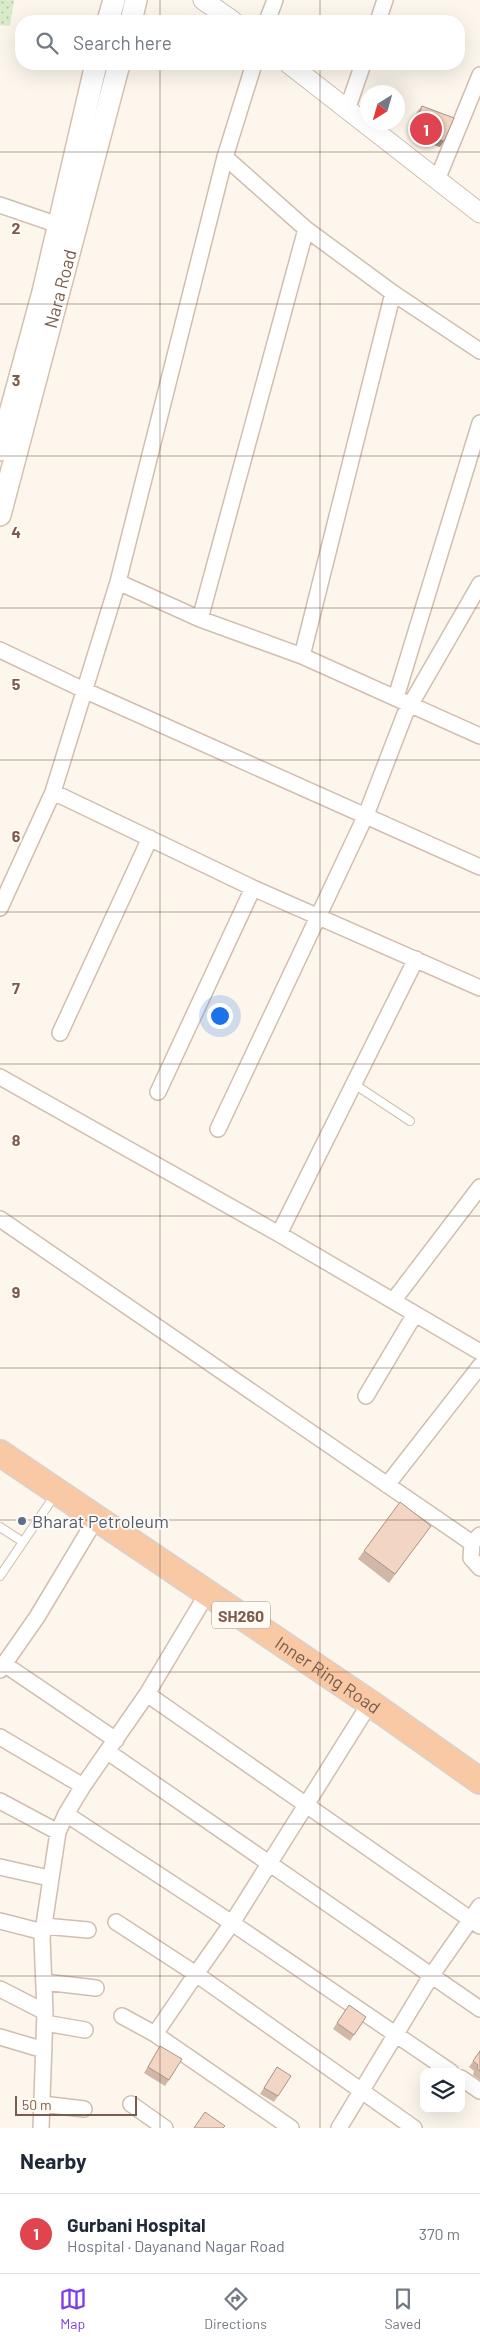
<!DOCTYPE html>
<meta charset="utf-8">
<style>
:root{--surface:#fff;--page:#f6f6f7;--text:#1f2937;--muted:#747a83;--line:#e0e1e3;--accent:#7c3aed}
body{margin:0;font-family:Barlow,sans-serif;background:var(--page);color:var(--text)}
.controls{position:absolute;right:15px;bottom:15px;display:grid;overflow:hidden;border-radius:10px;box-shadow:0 5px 20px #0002}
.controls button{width:45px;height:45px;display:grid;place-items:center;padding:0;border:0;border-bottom:1px solid var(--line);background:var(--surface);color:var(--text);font:25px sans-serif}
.compass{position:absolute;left:360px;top:85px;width:45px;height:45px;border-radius:50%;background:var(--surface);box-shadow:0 5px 20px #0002;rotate:217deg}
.scale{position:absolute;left:15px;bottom:12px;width:122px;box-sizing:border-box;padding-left:5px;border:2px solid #7a5c4d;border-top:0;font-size:14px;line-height:18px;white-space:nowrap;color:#7a5c4d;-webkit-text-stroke:4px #fffaf3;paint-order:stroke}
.you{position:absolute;left:219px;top:1015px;width:18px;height:18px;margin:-12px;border:4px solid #fff;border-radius:50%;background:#1a73e8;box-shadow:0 0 0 8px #1a73e833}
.badge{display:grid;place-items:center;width:32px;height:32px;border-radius:50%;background:var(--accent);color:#fff;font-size:16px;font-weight:700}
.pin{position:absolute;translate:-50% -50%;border:2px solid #fff;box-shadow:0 1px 5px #0006}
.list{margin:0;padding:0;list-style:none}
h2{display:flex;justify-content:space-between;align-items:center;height:65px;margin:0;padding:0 20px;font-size:21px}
h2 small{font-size:16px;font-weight:400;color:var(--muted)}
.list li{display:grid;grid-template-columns:32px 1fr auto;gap:15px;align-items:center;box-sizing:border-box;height:80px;padding:0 20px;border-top:1px solid var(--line)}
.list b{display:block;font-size:19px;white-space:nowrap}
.list p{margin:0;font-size:16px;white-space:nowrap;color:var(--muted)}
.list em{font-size:16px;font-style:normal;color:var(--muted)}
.icon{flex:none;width:28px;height:28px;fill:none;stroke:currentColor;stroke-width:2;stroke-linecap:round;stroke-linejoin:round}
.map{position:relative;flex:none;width:480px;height:2128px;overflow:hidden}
.search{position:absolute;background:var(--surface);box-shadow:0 5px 20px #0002;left:15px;right:15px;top:15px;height:55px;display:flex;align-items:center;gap:12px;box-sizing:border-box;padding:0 18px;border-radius:20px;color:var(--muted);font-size:19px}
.sheet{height:145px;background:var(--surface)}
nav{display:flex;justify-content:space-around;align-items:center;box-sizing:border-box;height:70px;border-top:1px solid var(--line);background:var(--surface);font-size:14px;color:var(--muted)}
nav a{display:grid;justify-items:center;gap:2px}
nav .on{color:var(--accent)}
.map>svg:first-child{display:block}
</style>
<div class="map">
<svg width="480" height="2128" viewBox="0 0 480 2128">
<defs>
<pattern id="grass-dots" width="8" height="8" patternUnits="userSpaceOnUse" patternTransform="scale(1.25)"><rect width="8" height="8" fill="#d8ecc9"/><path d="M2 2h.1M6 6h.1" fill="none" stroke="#b4c2a5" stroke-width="1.8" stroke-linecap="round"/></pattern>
</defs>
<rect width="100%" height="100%" fill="#fdf6ec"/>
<path fill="url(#grass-dots)" d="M0 0H14L10 26 0 25Z"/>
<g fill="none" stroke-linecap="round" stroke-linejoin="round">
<defs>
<path id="service" d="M354 1084 410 1121
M0 1527 23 1542
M0 1576 55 1495"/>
<path id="minor" d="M267 21 275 0
M378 21 385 0
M254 64 225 157 118 582 53 792 253 888 480 988
M347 110 363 64
M225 157 306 229 393 293 480 351
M437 180 480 75
M0 205 67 228
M118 582 200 619 302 656 480 736
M200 619 306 229
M0 650 86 691 480 867
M302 656 393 293
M396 697 480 423
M0 908 53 792
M60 1033 150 838
M0 1077 279 1234 480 1352
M158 1092 253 888
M218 1129 366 815 405 714 480 584
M0 1219 472 1543 480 1535
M279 1234 416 959
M393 1301 480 1187
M366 1396 415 1314
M387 1485 480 1366
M472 1543 471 1558 480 1568
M208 1592 147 1694 480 1926
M4 1664 116 1740
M0 1670 37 1617 97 1517
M370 1703 232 1923 196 1974 414 2128
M0 1737 83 1786
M108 1752 480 2009
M0 1801 58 1832
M66 1814 232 1923 451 2072
M0 1867 49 1878
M0 1921 43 1932
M116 1922 196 1974 155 2034
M44 1926 88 1930
M44 1982 96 1988
M0 1989 45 2012
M122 2016 155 2034 291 2128
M45 2023 85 2030
M0 2037 44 2050
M461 2078 480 2091
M42 2104 84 2109
M131 2104 165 2128
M41 2128 45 2012 42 1938 58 1832 66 1814 83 1786 147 1694
M339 2128 431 1976 480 1906"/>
<path id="tertiary" d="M203 0 233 21
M289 64 480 213"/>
<g id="secondary">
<path d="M108 21 114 0"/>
<path d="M131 21 136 0"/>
<path d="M0 450 43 292 96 64"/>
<path id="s1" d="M0 515 119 64"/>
</g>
<g id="trunk">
<path id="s2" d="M0 1453 370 1703 480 1781"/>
</g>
</defs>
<use href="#service" stroke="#d1beb0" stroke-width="10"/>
<use href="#minor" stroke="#d1beb0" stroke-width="18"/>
<use href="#tertiary" stroke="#d1beb0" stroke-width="21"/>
<use href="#secondary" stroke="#d6c0b0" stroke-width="24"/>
<use href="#trunk" stroke="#dad1cd" stroke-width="28"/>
<use href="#service" stroke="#fff" stroke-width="8"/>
<use href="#minor" stroke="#fff" stroke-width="15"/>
<use href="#tertiary" stroke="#fff" stroke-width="19"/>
<use href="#secondary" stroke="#fff" stroke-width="21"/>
<use href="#trunk" stroke="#f9c8a4" stroke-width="25"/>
</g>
<path fill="#d1b7a8" d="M422 106 444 141 440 147 409 136 417 112Z
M400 1502 431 1526 389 1583 358 1559Z
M349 2005 366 2017 350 2041 333 2029Z
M160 2046 169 2080 165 2086 144 2073Z
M480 2051V2080L473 2075 474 2071 469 2067Z
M273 2073 278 2096 274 2102 260 2094Z"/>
<path fill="#aa9588" d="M413 130 444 141 440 147 409 136Z"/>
<path fill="#f3d5c3" stroke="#aa9588" d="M422 106 454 118 444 141 413 130Z
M400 1502 431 1526 395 1574 364 1551Z
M349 2005 366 2017 354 2035 337 2023Z
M160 2046 182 2059 169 2080 148 2067Z
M480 2051V2071L477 2069 478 2065 473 2061Z
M277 2067 291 2076 278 2096 264 2088Z
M205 2112 225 2126 223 2128H194Z"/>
<path fill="none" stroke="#7a5c4d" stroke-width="1" stroke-opacity="0.55" d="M160 0V21M320 0V21M160 64V2128M320 64V2128M0 152H480M0 304H480M0 456H480M0 608H480M0 760H480M0 912H480M0 1064H480M0 1216H480M0 1368H480M0 1520H480M0 1672H480M0 1824H480M0 1976H480"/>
<circle fill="#5c6f8a" stroke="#fffaf3" stroke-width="2" cx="22" cy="1521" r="5"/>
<g text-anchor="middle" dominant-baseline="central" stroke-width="4" stroke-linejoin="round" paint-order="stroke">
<rect fill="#fffaf3" stroke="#a28b7f" stroke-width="1" x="212" y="1601.5" width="58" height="27" rx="4"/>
<g font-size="16" font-weight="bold" fill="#7a5c4d">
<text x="241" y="1615">SH260</text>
</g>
<g font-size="18" fill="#7a5c4d" stroke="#fffaf3">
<text stroke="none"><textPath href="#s1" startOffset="234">Nara Road</textPath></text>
<text stroke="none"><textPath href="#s2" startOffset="396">Inner Ring Road</textPath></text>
</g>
<g font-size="18" fill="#4e5e75" stroke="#fffaf3" text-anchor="start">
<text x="32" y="1521">Bharat Petroleum</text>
</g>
</g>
<g font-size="16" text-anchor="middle" font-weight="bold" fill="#7a5c4d" stroke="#fffaf3" stroke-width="4" stroke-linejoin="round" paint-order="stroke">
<text x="16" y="234">2</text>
<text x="16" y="386">3</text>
<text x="16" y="538">4</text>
<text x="16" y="690">5</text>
<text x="16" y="842">6</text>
<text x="16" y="994">7</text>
<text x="16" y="1146">8</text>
<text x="16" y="1298">9</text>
</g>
</svg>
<div class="controls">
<button><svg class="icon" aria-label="layers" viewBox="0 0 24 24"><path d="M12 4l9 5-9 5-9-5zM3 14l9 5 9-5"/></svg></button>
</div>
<svg class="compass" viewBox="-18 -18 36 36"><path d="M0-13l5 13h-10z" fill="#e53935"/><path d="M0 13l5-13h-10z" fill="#747a83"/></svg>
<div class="scale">50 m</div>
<div class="you"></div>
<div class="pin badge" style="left:426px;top:129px;background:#e0444e">1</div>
<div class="search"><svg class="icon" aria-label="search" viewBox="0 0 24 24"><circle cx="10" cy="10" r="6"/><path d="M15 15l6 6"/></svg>Search here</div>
</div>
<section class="sheet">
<h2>Nearby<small></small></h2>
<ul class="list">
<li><span class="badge" style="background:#e0444e">1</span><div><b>Gurbani Hospital</b><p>Hospital · Dayanand Nagar Road</p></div><em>370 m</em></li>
</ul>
</section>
<nav>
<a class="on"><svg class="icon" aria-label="map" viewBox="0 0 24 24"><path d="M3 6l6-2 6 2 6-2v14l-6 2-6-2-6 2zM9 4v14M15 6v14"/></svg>Map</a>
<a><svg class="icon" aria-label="directions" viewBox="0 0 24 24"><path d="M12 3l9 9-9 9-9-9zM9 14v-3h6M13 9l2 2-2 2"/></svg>Directions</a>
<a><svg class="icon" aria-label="saved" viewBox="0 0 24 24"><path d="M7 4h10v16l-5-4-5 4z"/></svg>Saved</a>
</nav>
